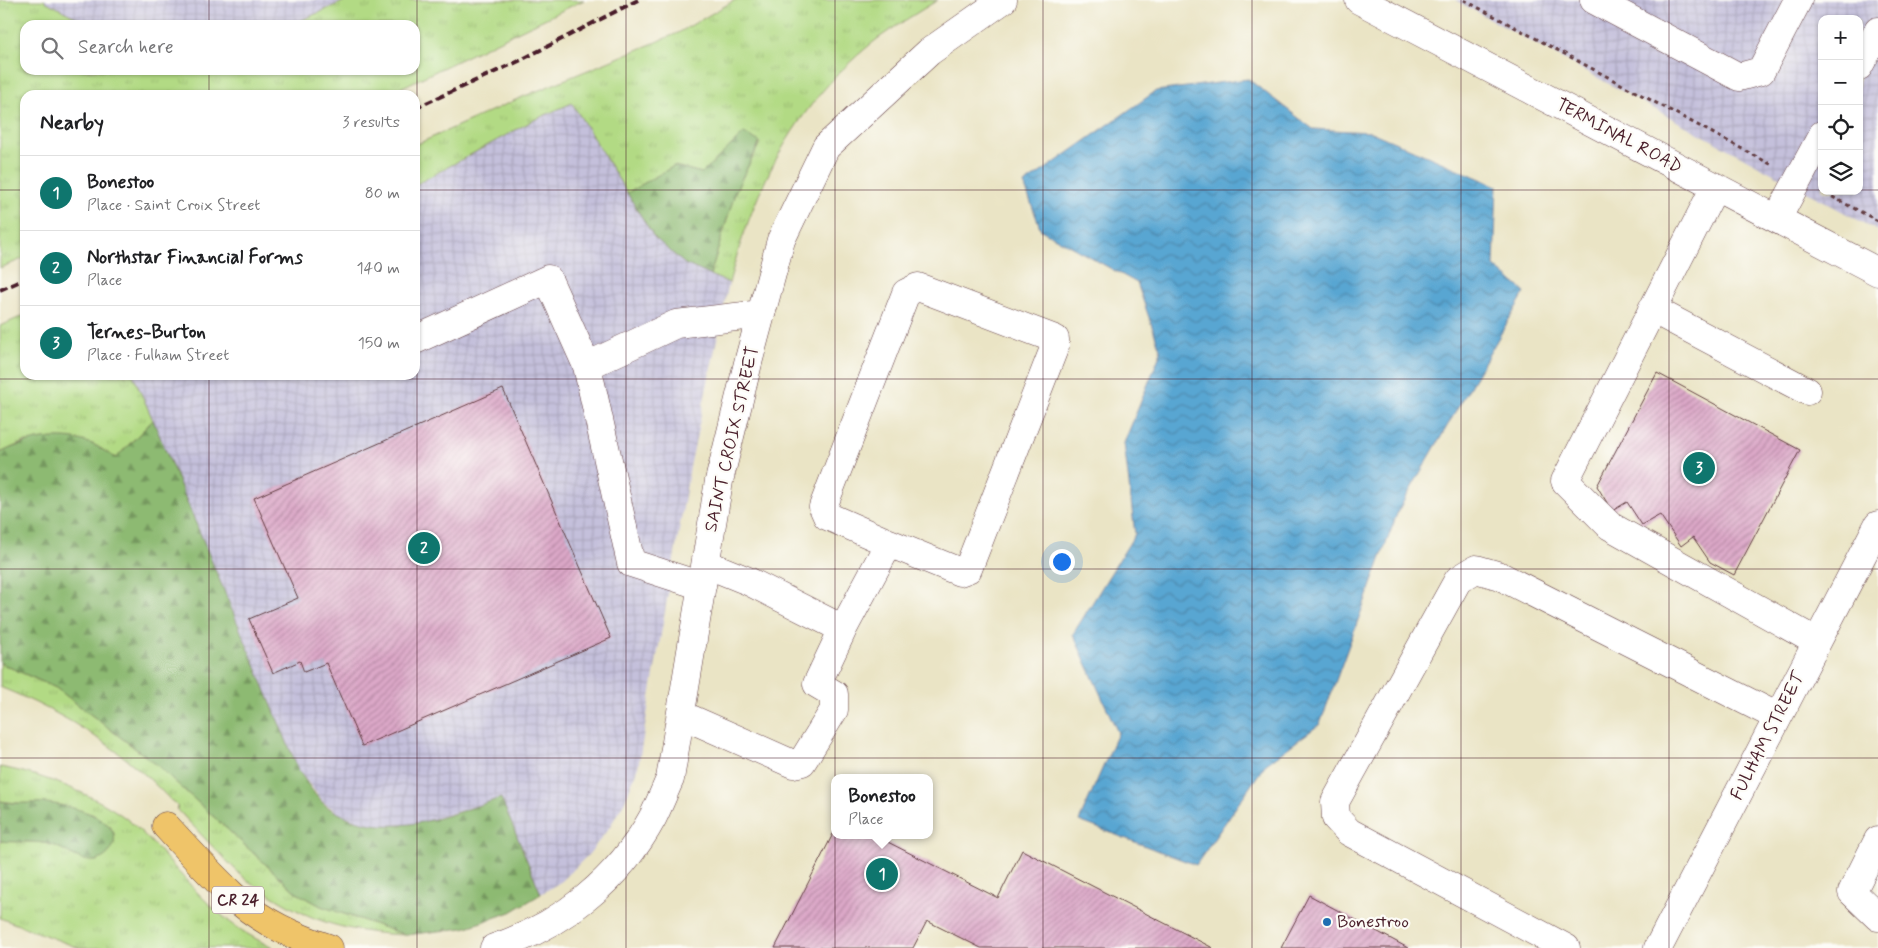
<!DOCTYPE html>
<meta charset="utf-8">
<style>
:root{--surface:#fff;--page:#f6f6f6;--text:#202124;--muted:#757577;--line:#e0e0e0;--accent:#0f766e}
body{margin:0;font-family:Mynerve,sans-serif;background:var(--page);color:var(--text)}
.controls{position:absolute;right:15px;top:15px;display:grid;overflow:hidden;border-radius:10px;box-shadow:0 1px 4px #0004}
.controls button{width:45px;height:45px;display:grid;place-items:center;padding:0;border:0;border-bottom:1px solid var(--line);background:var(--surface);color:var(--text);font:25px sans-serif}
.you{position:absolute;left:1061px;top:561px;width:18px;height:18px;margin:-12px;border:4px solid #fff;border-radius:50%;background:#1a73e8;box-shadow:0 0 0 8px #1a73e833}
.badge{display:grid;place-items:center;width:32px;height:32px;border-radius:50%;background:var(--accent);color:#fff;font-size:16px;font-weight:700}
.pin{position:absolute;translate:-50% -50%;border:2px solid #fff;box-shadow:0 1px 5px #0006}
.popup{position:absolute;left:831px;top:774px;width:102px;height:65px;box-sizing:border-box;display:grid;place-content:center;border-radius:10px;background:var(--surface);filter:drop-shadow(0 1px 4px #0005);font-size:16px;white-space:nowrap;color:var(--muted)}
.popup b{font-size:19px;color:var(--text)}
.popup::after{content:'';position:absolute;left:50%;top:100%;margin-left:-10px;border:10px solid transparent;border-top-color:var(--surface)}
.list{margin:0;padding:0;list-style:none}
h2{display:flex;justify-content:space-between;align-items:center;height:65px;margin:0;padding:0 20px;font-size:21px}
h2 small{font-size:16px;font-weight:400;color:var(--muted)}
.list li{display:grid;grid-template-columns:32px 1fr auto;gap:15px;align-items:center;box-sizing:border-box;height:75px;padding:0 20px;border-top:1px solid var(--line)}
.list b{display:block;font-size:19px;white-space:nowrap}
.list p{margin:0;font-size:16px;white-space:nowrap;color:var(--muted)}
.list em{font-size:16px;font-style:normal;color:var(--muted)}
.icon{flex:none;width:28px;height:28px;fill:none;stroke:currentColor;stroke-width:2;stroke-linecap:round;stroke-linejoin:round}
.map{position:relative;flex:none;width:1878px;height:948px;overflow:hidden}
.search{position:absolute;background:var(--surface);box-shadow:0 1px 4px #0004;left:20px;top:20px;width:400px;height:55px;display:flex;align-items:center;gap:12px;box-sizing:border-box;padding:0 18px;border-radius:15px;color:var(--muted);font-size:19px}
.panel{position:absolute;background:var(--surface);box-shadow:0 1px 4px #0004;left:20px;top:90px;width:400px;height:290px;border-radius:15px}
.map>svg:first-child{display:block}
</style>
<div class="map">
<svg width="1878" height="948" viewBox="0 0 1878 948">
<defs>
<pattern id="industrial-grid" width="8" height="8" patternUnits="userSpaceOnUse" patternTransform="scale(1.25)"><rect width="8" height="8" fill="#c4c0db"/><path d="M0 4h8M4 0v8" fill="none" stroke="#aaa5bc"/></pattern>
<pattern id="grass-tufts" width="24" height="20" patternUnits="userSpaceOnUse" patternTransform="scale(1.25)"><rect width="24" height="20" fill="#b2da84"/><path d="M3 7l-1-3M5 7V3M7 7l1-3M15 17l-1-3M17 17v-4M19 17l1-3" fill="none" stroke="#9bbb72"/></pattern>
<pattern id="forest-firs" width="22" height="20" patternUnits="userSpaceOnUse" patternTransform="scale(1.25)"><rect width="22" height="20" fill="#8dba72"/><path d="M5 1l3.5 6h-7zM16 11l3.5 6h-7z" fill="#75975e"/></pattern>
<pattern id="water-waves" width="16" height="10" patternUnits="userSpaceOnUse" patternTransform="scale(1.25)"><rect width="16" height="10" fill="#59a6d2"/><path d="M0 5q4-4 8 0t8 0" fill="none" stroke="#4c87ab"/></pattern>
<pattern id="building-hatch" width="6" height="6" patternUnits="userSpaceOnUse" patternTransform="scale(1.25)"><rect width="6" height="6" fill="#dca8c8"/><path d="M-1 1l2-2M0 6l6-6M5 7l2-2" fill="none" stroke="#b488a3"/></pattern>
</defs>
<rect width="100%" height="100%" fill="#fdfcf7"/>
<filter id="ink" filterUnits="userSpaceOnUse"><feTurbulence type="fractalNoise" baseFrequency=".02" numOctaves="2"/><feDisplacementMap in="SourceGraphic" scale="10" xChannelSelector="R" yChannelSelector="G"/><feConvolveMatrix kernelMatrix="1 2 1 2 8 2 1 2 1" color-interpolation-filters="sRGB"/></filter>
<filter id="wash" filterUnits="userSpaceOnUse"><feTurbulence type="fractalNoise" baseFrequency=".0096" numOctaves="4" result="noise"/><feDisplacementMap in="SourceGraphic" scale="20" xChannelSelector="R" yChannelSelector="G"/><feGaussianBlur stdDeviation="1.12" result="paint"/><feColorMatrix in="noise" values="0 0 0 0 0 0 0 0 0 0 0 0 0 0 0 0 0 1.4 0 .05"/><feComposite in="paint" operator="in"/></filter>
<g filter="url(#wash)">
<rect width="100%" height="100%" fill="#eae4c5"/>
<path fill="url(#industrial-grid)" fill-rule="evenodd" d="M43 0H347L291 25H90Z
M1455 0H1878V231ZM1822 19H1859V191H1822Z
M572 102 654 237 685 264 729 283 690 467 638 767 625 801 609 828 589 854 562 881 541 894 501 798 421 823 398 827 365 823 340 814 323 802 299 771 133 375H415V185L534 120Z"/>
<path fill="url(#grass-tufts)" stroke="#7e7c58" d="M0 0H43L90 25H25V70H174L182 74 191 70H415V25H291L347 0H584L386 95H25V258L0 268Z
M735 0H938C918 12 899 24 880 37 797 100 755 185 729 283L710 275 736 190 760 143 702 173 674 166 627 193 572 103 534 120 415 185V145L520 98 678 33Z
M25 315V375H133L153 420 116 458 93 444 24 442 0 453V326Z
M0 663 56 688 157 765 297 893 321 906 406 935C350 933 309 922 263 890 255 885 247 881 241 875 219 854 198 831 177 809L178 807C164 794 151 779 136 767 96 733 49 707 0 687Z
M0 767C42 774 103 797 134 825 166 854 191 891 225 918 239 930 256 939 273 948H79L0 918V841L37 842 54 845 80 858 115 836 110 826 92 814 45 803 26 804 0 801Z"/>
<path fill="url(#forest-firs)" stroke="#6c6c4e" d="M744 133 760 142 736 190 710 275 685 264 654 237 627 193 674 166 702 173Z
M153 420 299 771C306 781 313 793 322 802 330 810 342 815 352 819 402 837 453 813 501 798L541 894 511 912 464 928 406 935 321 906 297 893 157 765 56 688 0 663V453C28 439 62 432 92 444 100 447 108 454 116 458Z
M0 801C15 805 30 802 46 803 65 805 104 813 113 832 116 837 114 846 111 850 108 855 101 860 96 861 81 863 67 850 53 845 36 840 17 843 0 841Z"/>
<path fill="url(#water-waves)" stroke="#52627e" d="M1248 79 1313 129 1371 132 1497 186 1494 266 1525 292 1398 511 1320 724 1265 765 1196 865 1079 821 1118 733 1073 634 1135 534 1124 443 1161 352 1137 283 1041 230 1024 184 1156 91Z"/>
<g id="blocks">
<path fill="url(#building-hatch)" d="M1657 373 1800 450 1734 575 1710 562 1693 537 1681 546 1660 515 1642 525 1627 502 1612 511 1597 486Z
M503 389 611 638 362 746 326 663 304 672 300 661 273 673 249 619 298 598 254 498Z
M834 832V835H874L998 898 1022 850 1213 948H981L927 921 913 948H775Z
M1309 895 1408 948H1281Z"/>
</g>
</g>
<g filter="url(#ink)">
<use href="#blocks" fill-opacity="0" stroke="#623d42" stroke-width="1"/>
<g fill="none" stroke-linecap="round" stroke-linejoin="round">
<defs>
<path id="minor" d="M1359 0 1878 272
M1594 0 1739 77 1761 71 1798 0
M1859 66 1878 31
M1715 187 1565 481 1610 526 1817 642
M1777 219 1822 135
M1652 309 1807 391
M415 340 548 279 587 366
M706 564 748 581 843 629 889 543 827 516 823 507 906 293 918 287 1055 339V346L968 569 960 572 889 543
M702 586 631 563 587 366 676 324 761 314
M682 715 793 764 802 762 834 710V694L817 684 843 629
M1878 840 1852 892 1878 917
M494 948C561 926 619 880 653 817 659 805 664 792 670 779L719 481 749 359 781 240 826 147 929 52 1003 0
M1566 948 1349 832 1336 818 1335 802 1458 580 1476 569 1500 576 1778 717
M1658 948 1878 525"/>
<path id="highway" d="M166 826C187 849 208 872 231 894 257 919 294 937 329 948"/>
</defs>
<use href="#minor" stroke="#623d42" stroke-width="29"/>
<use href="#highway" stroke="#623d42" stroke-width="29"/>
<path stroke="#623d42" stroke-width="3" stroke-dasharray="4 4" stroke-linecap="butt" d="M1464 0 1774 166
M1825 193 1878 221"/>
<use href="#minor" stroke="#fff" stroke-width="28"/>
<use href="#highway" stroke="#efc469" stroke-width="28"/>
<path stroke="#4a1f2b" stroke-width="4" stroke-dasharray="8 4" stroke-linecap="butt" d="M415 108 517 62 638 0
M0 290 25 279"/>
</g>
</g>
<path fill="none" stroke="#4a1f2b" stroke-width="1" stroke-opacity="0.55" d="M209 0V25M417 0V948M626 0V948M835 0V948M1043 0V948M1252 0V948M1461 0V948M1669 0V948M209 70V95M0 190H25M415 190H1822M1859 190H1878M209 375V948M0 379H1878M0 569H1878M0 758H1878"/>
<circle fill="#1f6fb2" stroke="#fdfcf7" stroke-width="2" cx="1327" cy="922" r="5"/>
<g text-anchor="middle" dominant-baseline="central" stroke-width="4.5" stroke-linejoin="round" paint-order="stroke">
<rect fill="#fdfcf7" stroke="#806168" stroke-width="1" x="212" y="886.5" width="52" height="27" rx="4"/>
<g font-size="16" font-weight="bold" fill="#4a1f2b">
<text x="238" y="900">CR 24</text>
</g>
<g font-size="18" fill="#4a1f2b" stroke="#fdfcf7">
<text transform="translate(1619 136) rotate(28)">TERMINAL ROAD</text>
<text transform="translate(732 439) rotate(-77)">SAINT CROIX STREET</text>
<text transform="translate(1768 736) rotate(-63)">FULHAM STREET</text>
</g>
<g font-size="18" fill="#4a1f2b" stroke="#fdfcf7" text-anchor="start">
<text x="1337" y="922">Bonestroo</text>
</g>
</g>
</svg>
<div class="controls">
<button>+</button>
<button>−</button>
<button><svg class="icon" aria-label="locate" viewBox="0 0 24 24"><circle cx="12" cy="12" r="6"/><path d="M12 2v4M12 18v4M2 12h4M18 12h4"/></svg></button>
<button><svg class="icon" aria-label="layers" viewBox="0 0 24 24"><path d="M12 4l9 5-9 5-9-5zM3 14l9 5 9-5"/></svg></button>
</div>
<div class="you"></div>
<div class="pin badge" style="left:882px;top:874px">1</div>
<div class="popup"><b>Bonestoo</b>Place</div>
<div class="pin badge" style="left:424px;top:548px">2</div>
<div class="pin badge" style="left:1699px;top:468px">3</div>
<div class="search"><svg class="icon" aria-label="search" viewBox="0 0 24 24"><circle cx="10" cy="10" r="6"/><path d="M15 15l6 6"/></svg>Search here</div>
<section class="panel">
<h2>Nearby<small>3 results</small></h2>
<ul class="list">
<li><span class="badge">1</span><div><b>Bonestoo</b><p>Place · Saint Croix Street</p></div><em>80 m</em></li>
<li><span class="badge">2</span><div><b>Northstar Financial Forms</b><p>Place</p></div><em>140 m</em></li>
<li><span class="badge">3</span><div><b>Ternes-Burton</b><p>Place · Fulham Street</p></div><em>150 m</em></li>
</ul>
</section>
</div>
